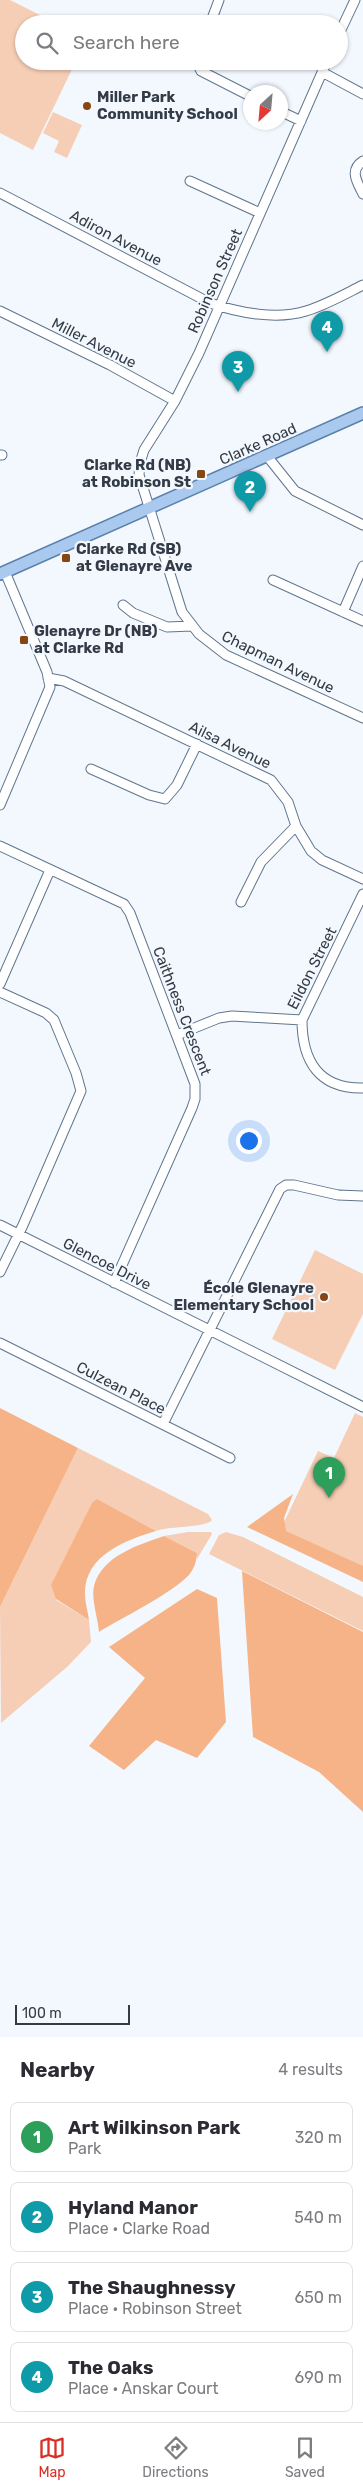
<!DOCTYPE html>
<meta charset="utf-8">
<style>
:root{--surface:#fff;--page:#f7f7f7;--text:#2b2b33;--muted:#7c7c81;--line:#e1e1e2;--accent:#d93025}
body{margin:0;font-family:Rubik,sans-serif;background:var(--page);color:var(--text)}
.compass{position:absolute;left:243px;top:85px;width:45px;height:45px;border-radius:50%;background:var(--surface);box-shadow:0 1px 4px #0004;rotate:206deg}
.scale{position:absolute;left:15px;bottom:12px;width:115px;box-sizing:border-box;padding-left:5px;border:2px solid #323b46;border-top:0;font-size:14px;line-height:18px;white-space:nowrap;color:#323b46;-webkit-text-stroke:4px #f3f8fe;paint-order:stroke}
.you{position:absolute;left:248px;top:1140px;width:18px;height:18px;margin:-12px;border:4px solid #fff;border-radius:50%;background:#1a73e8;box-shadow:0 0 0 8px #1a73e833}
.badge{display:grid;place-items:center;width:32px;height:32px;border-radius:50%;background:var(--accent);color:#fff;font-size:16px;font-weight:700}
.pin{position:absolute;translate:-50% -41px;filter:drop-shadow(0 1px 2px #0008)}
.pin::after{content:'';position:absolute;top:26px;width:18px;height:15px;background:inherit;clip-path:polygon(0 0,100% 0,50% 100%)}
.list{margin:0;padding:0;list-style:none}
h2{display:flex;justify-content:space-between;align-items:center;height:65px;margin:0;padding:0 20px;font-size:21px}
h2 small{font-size:16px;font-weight:400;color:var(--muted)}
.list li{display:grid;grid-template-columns:32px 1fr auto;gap:15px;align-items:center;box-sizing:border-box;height:70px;margin:0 10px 10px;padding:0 10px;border:1px solid var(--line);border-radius:8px}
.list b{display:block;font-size:19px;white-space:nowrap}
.list p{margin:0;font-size:16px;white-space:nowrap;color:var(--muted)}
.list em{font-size:16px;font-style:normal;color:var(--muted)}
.icon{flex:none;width:28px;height:28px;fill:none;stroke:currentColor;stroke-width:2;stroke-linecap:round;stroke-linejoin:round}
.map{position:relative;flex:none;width:363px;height:2037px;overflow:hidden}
.search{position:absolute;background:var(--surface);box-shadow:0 1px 4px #0004;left:15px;right:15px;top:15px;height:55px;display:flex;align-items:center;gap:12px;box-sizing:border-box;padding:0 18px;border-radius:28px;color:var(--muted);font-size:19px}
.sheet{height:385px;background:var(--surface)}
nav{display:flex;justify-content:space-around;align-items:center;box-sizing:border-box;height:70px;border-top:1px solid var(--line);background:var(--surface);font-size:14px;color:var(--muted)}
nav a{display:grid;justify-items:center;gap:2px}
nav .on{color:var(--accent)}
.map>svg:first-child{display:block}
</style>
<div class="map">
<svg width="363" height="2037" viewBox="0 0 363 2037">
<rect width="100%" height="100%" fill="#f3f8fe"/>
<path fill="#f6ceb5" d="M0 0H10L58 24H24V61H76L33 150 0 133Z
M53 112 82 125 67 158 54 152 59 141 43 133Z
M315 1250 363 1274V1314L335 1370 272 1339Z
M355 1413 363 1417V1580L276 1539 318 1451 334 1458Z
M78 1448 208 1514 212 1520C206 1528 168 1526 156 1531L98 1500 56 1600 89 1620 91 1642 67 1667 1 1723 0 1607Z
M188 1532H211L212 1534 197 1559V1553L164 1536Z
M226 1532 243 1537 363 1597V1631L209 1554 219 1535Z"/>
<path fill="#f6b387" d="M0 1408 78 1448 0 1607Z
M293 1494 284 1518 286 1531 363 1566V1582L247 1527Z
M97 1499 156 1531C126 1540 85 1555 85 1593 85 1602 88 1612 89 1620L56 1599 51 1585 92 1503Z
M164 1536 197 1553C197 1560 194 1569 189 1575 171 1594 123 1617 99 1632 98 1619 91 1599 94 1586 102 1556 138 1545 164 1536Z
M242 1571 363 1632V1812L319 1772 253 1737Z
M197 1589 217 1598 226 1722 197 1758 156 1740 124 1770 89 1746 145 1678 109 1647Z"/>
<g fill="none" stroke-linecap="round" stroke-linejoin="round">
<defs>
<path id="minor" d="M210 24 219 0
M339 34 355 0
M196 61 201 71 250 96
M327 61 199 353 175 401 144 450 140 463 139 475 182 612 199 634 226 655 363 718
M322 72 363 94
M280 111 301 121
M363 161C349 170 357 182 363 194
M190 181 260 213
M0 193 210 303C239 313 277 320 306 311 326 305 345 294 363 285
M0 311 110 365 175 401
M0 455H2
M267 456 295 491 363 525
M273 580 363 621
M123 605 133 613 167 627 192 626
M343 612 363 566
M48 678 64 681 271 780 288 802 296 826 311 851 322 860 363 879
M91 769 149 795 165 799 177 785 197 744
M0 805 50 687 47 672 5 572
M0 846 124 904 130 913 195 1084V1099L192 1108 114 1283
M241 902 261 862 296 826
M0 984 50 870
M0 992 46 1013 54 1020 76 1073 81 1091 23 1225 0 1272
M302 1020C302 1061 319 1089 363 1088
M177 1035 219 1018 232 1016 302 1020 363 894
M0 1225 363 1407
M0 1343 230 1458
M163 1424 280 1189 286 1185H294L338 1195 363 1196"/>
<path id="major" d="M0 574 363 413"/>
</defs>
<use href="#minor" stroke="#60758e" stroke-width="11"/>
<use href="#major" stroke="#5a80ab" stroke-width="14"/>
<use href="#minor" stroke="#fff" stroke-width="9"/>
<use href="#major" stroke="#a9c9ee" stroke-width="11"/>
</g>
<g fill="#874610" stroke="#f3f8fe" stroke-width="2">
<circle cx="87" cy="106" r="5"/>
<rect x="196" y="469" width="10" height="10" rx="2.5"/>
<rect x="61" y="553" width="10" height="10" rx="2.5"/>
<rect x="19" y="635" width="10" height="10" rx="2.5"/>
<circle cx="324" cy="1297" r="5"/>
</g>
<g text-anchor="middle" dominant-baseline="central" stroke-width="4.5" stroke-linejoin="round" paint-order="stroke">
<g font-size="15" font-weight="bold" fill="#323b46" stroke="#f3f8fe" text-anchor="start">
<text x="97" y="97">Miller Park<tspan x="97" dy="17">Community School</tspan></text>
<text x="191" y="465" text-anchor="end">Clarke Rd (NB)<tspan x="191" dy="17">at Robinson St</tspan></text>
<text x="76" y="549">Clarke Rd (SB)<tspan x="76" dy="17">at Glenayre Ave</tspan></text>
<text x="34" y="631">Glenayre Dr (NB)<tspan x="34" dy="17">at Clarke Rd</tspan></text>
<text x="314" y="1288" text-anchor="end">École Glenayre<tspan x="314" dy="17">Elementary School</tspan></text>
</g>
<g font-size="15" fill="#323b46" stroke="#f3f8fe">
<text transform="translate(116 238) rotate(28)">Adiron Avenue</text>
<text transform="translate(215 281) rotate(-66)">Robinson Street</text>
<text transform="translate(94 343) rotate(27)">Miller Avenue</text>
<text transform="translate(258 444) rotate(-24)">Clarke Road</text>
<text transform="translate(278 662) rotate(26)">Chapman Avenue</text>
<text transform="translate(230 745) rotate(26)">Ailsa Avenue</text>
<text transform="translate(312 968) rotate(-63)">Eildon Street</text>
<text transform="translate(182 1011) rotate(69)">Caithness Crescent</text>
<text transform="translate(107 1264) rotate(27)">Glencoe Drive</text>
<text transform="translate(121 1388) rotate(27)">Culzean Place</text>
</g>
</g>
</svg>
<svg class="compass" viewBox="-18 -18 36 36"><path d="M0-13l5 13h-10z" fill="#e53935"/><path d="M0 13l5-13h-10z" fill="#7c7c81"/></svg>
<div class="scale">100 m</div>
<div class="you"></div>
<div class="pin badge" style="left:329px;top:1498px;background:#2e9e5b">1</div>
<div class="pin badge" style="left:250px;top:512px;background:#0f9aa8">2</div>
<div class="pin badge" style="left:238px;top:392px;background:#0f9aa8">3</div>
<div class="pin badge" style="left:327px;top:352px;background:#0f9aa8">4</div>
<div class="search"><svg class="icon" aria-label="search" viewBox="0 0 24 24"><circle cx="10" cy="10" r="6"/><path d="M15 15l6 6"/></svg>Search here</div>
</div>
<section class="sheet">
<h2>Nearby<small>4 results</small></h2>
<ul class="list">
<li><span class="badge" style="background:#2e9e5b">1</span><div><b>Art Wilkinson Park</b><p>Park</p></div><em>320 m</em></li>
<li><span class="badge" style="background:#0f9aa8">2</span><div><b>Hyland Manor</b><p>Place · Clarke Road</p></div><em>540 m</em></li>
<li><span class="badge" style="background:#0f9aa8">3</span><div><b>The Shaughnessy</b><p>Place · Robinson Street</p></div><em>650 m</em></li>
<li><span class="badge" style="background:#0f9aa8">4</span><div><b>The Oaks</b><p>Place · Anskar Court</p></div><em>690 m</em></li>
</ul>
</section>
<nav>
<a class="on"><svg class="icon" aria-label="map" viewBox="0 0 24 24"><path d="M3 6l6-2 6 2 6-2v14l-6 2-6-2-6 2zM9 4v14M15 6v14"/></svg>Map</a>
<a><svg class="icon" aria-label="directions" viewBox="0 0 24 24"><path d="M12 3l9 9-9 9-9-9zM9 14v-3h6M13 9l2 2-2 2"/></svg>Directions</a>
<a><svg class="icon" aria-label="saved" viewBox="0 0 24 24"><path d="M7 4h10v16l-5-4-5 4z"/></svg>Saved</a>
</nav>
